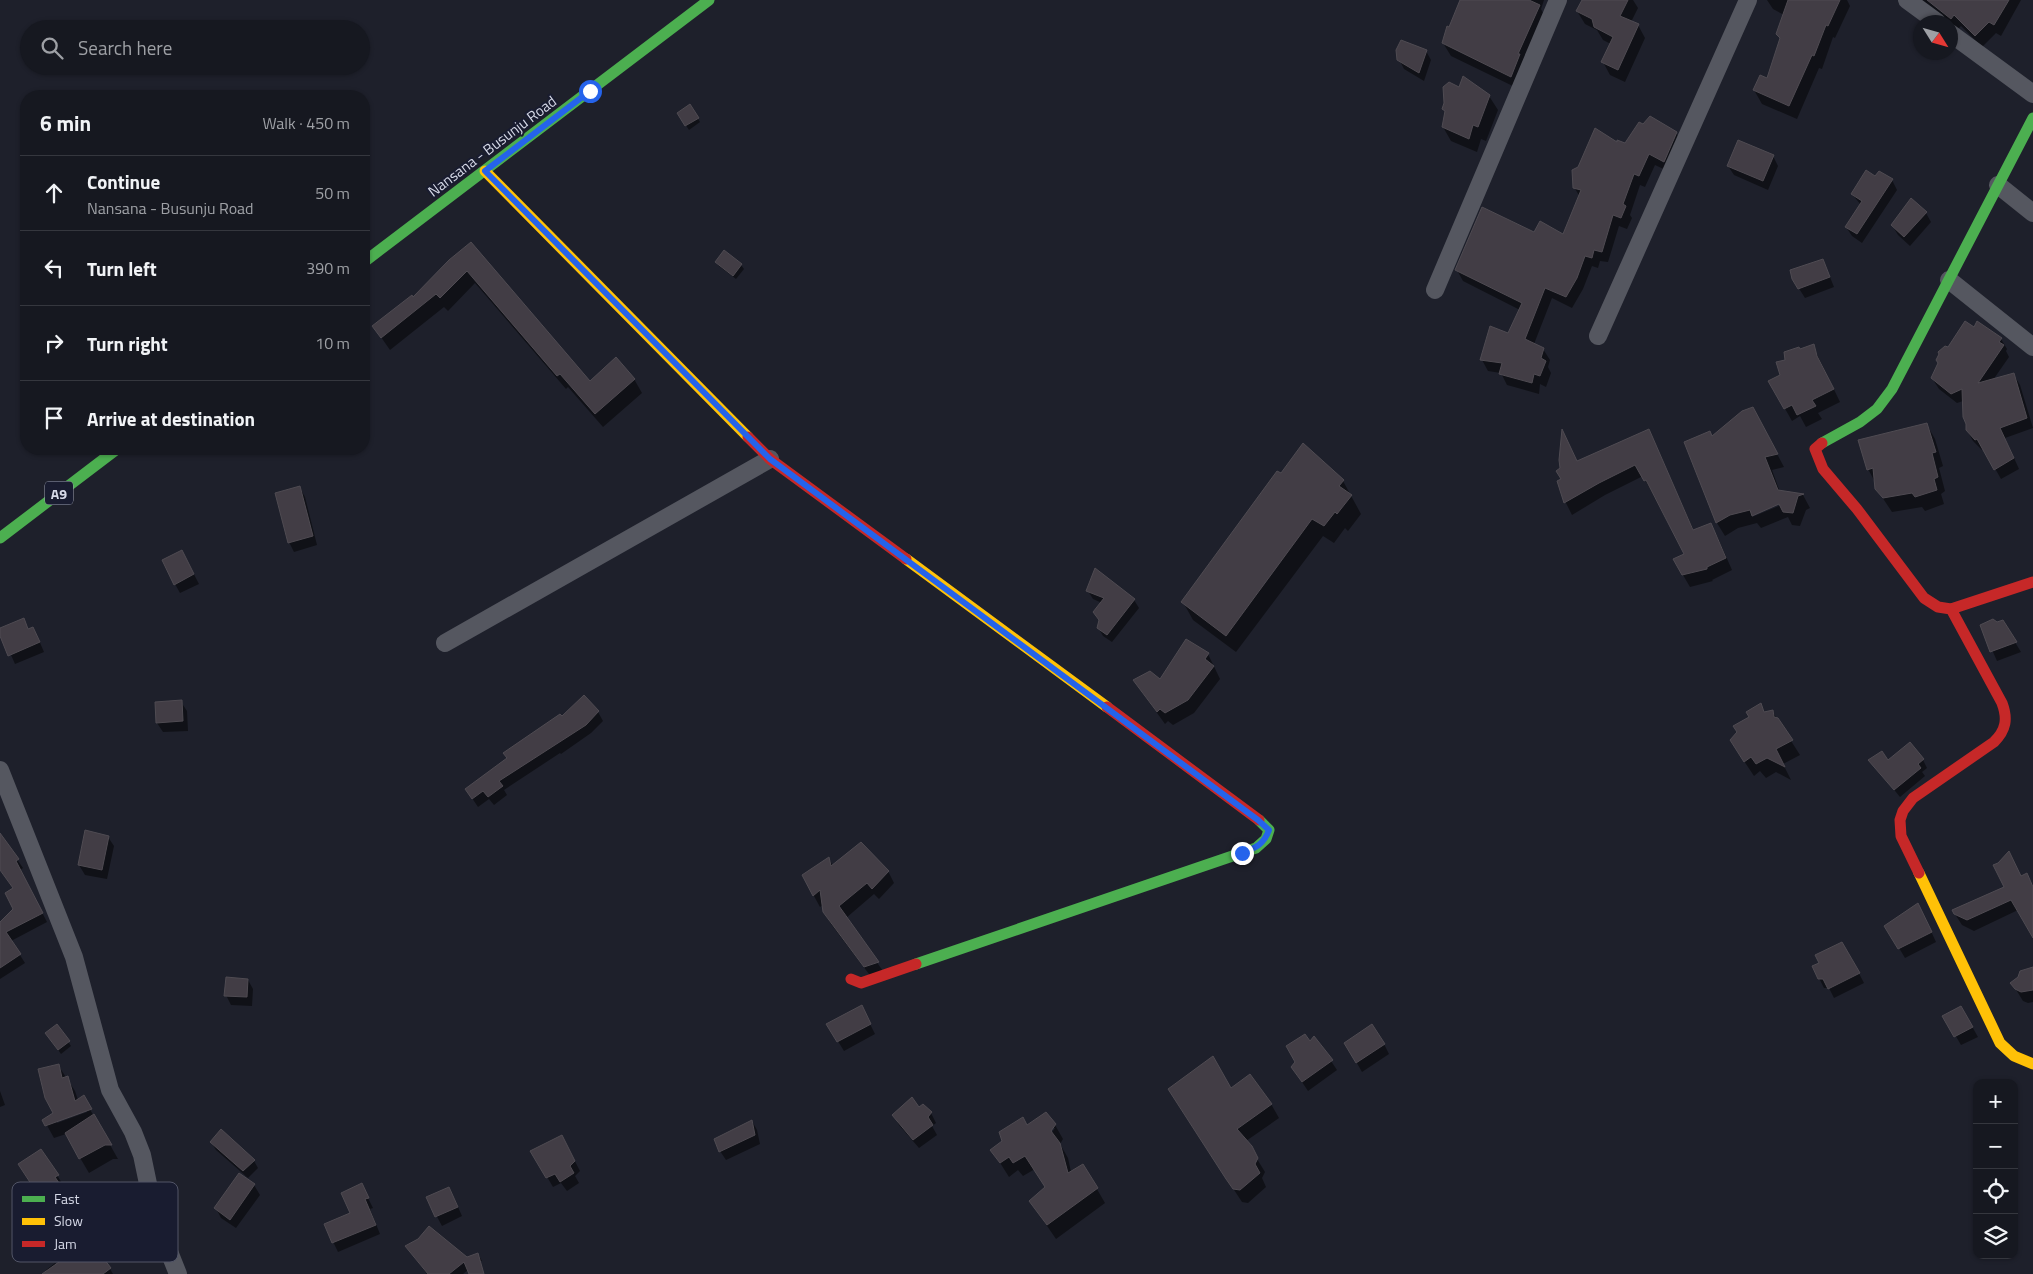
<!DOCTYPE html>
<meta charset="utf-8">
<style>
:root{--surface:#161820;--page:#23252d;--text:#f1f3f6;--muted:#9ea0a5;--line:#35373e}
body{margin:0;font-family:"Titillium Web",sans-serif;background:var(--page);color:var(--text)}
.controls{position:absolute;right:15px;bottom:15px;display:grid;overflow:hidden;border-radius:10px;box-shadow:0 1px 4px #0004}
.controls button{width:45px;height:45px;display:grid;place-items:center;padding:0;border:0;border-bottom:1px solid var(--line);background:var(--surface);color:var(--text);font:25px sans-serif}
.compass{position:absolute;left:1913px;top:15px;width:45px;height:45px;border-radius:50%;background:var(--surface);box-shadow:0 1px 4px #0004;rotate:127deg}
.stop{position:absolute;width:15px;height:15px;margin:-11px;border:4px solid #2563eb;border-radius:50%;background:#fff}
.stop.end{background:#2563eb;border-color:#fff;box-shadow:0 1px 5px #0008}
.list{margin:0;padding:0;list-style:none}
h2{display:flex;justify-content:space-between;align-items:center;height:65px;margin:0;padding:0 20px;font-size:21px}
h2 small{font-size:16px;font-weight:400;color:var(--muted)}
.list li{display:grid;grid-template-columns:32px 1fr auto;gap:15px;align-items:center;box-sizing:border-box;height:75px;padding:0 20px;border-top:1px solid var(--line)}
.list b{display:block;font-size:19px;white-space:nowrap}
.list p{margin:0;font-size:16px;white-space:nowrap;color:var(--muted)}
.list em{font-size:16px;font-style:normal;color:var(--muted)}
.icon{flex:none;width:28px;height:28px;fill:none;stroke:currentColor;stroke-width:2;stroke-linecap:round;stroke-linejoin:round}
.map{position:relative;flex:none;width:2033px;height:1274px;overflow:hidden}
.search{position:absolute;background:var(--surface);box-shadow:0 1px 4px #0004;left:20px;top:20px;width:350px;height:55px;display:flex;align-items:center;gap:12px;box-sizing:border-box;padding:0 18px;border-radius:28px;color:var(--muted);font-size:19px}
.panel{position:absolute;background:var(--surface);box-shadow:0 1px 4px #0004;left:20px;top:90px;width:350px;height:365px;border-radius:20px}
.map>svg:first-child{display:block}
</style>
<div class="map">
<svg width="2033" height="1274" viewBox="0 0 2033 1274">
<rect width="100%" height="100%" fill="#1e202b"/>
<path fill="#0007" fill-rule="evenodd" d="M1462 0H1544L1541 9 1546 19 1519 89 1451 56 1443 43Z
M1583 0H1633L1638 8 1631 22 1638 25 1645 38 1625 82 1610 75 1603 62 1611 44 1603 40 1597 30 1585 24 1577 11Z
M1767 0H1847L1850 6 1835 38 1833 37 1822 69 1819 68 1797 119 1762 104 1754 90 1767 79 1781 40 1777 34 1784 15 1773 9Z
M1921 0H2021L2001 36 1996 33 1982 47 1961 26 1958 29Z
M1426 51 1431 60 1424 81 1404 69 1399 59Z
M1460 89 1489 96 1498 110 1486 141 1481 139 1477 152 1451 141 1443 127 1446 113 1444 109Z
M690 106 700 122 689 130 678 113Z
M1676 133 1683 144 1670 172 1655 165 1645 187 1640 185 1630 215 1632 218 1627 229 1619 226 1608 262 1600 261 1598 268 1592 266 1583 289 1572 308 1552 298 1534 344 1543 349 1550 360 1548 367 1551 373 1546 387 1540 384 1539 394 1507 385 1501 373 1488 371 1482 360 1509 334 1520 310 1463 281 1457 270 1535 234 1564 236 1580 197 1574 187 1617 144 1625 145Z
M1773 156 1778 166 1768 190 1734 175 1728 166Z
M1892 180 1897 190 1862 243 1852 236 1846 227 1861 205 1852 194Z
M1926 213 1931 222 1910 246 1898 235 1892 225Z
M470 244 590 383 634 379 642 393 603 427 568 387 566 389 475 283 448 311 444 307 390 350 374 327 413 298Z
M1823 260 1834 287 1805 298 1793 279Z
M716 262 741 265 744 269 736 279 719 266Z
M1974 328 2001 339 2007 349 2006 351 2009 357 1993 380 2014 375 2020 385 2033 428 2005 438 2019 469 2001 479 1984 449 1982 450 1973 441 1967 430 1963 401 1957 403 1939 389 1932 378 1949 348Z
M1813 346 1840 402 1818 413 1822 419 1806 427 1800 416 1792 421 1770 382 1781 376 1786 361 1800 351Z
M1760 422 1784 467 1772 470 1780 492 1803 495 1810 508 1806 510 1800 526 1792 525 1788 517 1761 528 1757 523 1738 528 1725 536 1717 523 1685 443 1712 437ZM1785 501 1786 503 1752 517V514Z
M1927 425 1935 439 1943 466 1939 468 1945 491 1941 494 1944 504 1925 511 1922 507 1892 512 1876 488 1875 482 1868 469Z
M1649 431 1694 531 1710 524 1717 536 1732 570 1712 580 1713 581 1690 587 1683 575 1686 555 1643 476 1605 495 1572 515 1566 503 1558 482 1563 480 1578 463Z
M1281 474 1343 481 1361 514 1348 531 1345 528 1334 543 1323 536 1236 652 1193 620 1183 602Z
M300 488 305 497 317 545 294 552 289 542Z
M187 561 199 584 180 593 175 584Z
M1096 570 1134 600 1139 608 1112 642 1103 636 1098 627 1102 603 1093 599 1088 591Z
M23 620 29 630 38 638 44 652 15 664 0 630Z
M2002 621 2021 652 1997 661 1981 625Z
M1208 654 1220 679 1194 713 1173 725 1168 721 1165 724 1134 681H1160Z
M584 697 598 712 603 721 591 733 561 754 560 753 504 790 507 795 494 805 489 799 478 807 472 798Z
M181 702 187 711 188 731 163 732 157 723Z
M1760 705 1765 713 1772 711 1800 755 1783 764 1791 780 1776 772 1766 778 1760 771 1754 776 1740 755 1750 717Z
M1870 760 1888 762 1923 760 1927 768 1922 772 1925 776 1900 797Z
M108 837 114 846 107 879 85 875 79 865Z
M7 845 23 868 20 870 47 922 11 941 25 963 0 979V923L15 909 14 889 0 870V850Z
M2009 853 2021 878 2033 887V935L2018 910 1974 931 1962 925 1953 911 2006 887 1998 864Z
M829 859 833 866 888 871 894 883 879 899 874 894 846 918 885 974 872 978 831 924 824 912 823 905 820 907 803 876Z
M1923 914 1936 942 1905 958 1886 926Z
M1852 960 1864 983 1834 998 1829 988H1824L1819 978 1821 963Z
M2033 969V1002L2028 1003 2023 1001 2012 983Z
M248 980 253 989 252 1006 231 1005 226 995Z
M1961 1007 1978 1037 1961 1045 1944 1016Z
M866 1016 875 1034 844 1051 828 1025Z
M57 1025 71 1046 61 1054 49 1037Z
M1310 1043 1321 1046 1337 1070 1308 1091 1292 1067Z
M1346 1044H1384L1389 1054 1362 1072Z
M58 1065 75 1091 78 1100 83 1097 118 1159H113L89 1173 66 1134 54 1138 44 1120 55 1114ZM87 1110V1112L57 1123V1121Z
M1231 1090 1271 1104 1279 1118 1246 1141 1265 1172 1262 1178 1266 1187 1248 1203 1242 1202 1177 1103Z
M0 1091 5 1105 0 1107Z
M919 1108 931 1113 936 1123 932 1126 937 1135 919 1148 899 1125 894 1115Z
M752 1121 757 1130 760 1144 726 1160 720 1151Z
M1055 1125 1063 1139 1060 1144 1068 1158 1071 1172 1083 1165 1105 1203 1056 1239 1030 1201 1046 1188 1035 1169 1023 1176 1018 1170 1009 1177 992 1150 1027 1126ZM1052 1128H1055L1049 1137Z
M211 1142 254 1161 258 1168 248 1178 216 1150Z
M567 1146 580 1171 575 1176 579 1183 567 1191 561 1183 553 1187 532 1151Z
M25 1174 57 1175 63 1185 60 1187 63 1193 46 1205Z
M240 1175 254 1185 260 1195 236 1228 221 1218 216 1208Z
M366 1194 373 1208 370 1209 380 1234 338 1252 325 1225 352 1214Z
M427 1198H454L462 1216 442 1226Z
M406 1246 467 1258 478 1254 482 1261H479L483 1274H470L468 1270 463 1274H427Z
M68 1261 110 1269 113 1274H45L47 1273 46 1270 55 1263 57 1265Z"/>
<path fill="#423d45" stroke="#4f4b52" d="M1460 0H1529L1540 5 1518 54H1520L1511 77 1442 43 1447 26 1449 27Z
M1582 0H1628L1620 16 1639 24 1618 70 1601 62 1613 37 1594 27 1592 19 1576 11Z
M1788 0H1840L1828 26 1826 25 1814 56 1812 55 1789 106 1753 90 1760 75 1767 78 1780 38 1776 34Z
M1927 0H2009L1994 25 1989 22 1975 36 1954 15 1951 19Z
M1401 40 1427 50 1419 73 1397 60 1396 50Z
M1463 76 1490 95 1478 127 1473 125 1469 139 1442 127 1445 111 1442 109 1444 103 1443 87 1449 82 1459 87Z
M690 104 699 118 685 126 677 113Z
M1650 116 1677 132 1664 162 1649 154 1639 176 1634 174 1623 204 1626 206 1621 218 1613 215 1602 252 1594 250 1592 258 1585 256 1577 278 1566 297 1545 288 1525 339 1544 348 1541 358 1546 361 1540 376 1534 374 1532 383 1499 374 1502 363 1480 360 1490 326 1508 333 1522 303 1455 270 1482 207 1534 232 1540 221 1563 234 1581 190 1573 188 1572 170 1578 167 1595 128 1617 142V140L1625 143 1639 122 1643 124Z
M1738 140 1774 155 1763 181 1727 166Z
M1866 170 1875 176 1879 171 1893 179 1857 234 1845 227 1862 201 1851 194Z
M1911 198 1927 212 1904 237 1891 225Z
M471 242 590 381 616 357 635 379 595 414 560 374 557 376 467 271 440 298 436 294 381 338 372 326 412 295 413 297 449 260Z
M724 250 742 264 733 276 715 262Z
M1823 259 1830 277 1798 289 1792 279 1790 270Z
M1965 321 1974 327 1977 321 2002 338 1999 342 2004 345 1978 383 2014 373 2027 418 2000 428 2014 458 1994 470 1977 439 1975 440 1966 430V424L1963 417 1962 389 1951 394 1931 378 1938 363 1936 360 1939 354 1938 352 1945 346 1948 347Z
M1814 344 1817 356 1834 389 1812 400 1816 406 1797 415 1792 405 1784 409 1768 381 1780 375 1776 362 1785 360 1784 352 1799 347 1800 349Z
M1753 407 1778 454 1765 457 1778 490 1804 494 1798 496 1793 513 1783 512 1779 504 1752 516 1750 510 1730 515 1716 523 1684 442 1710 431 1712 436 1742 411Z
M1927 423 1936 452 1932 453 1938 477 1934 479 1937 490 1915 497 1912 493 1883 498 1875 489 1873 468 1867 470 1858 440Z
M1562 429 1577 461 1649 429 1693 530 1711 523 1726 558 1707 567V569L1682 575 1673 559 1684 554 1646 480 1644 481 1635 465 1599 483 1564 503 1557 481 1561 479 1556 471 1560 468 1559 460Z
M1303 443 1344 480 1339 486 1352 495 1337 514 1335 512 1324 526 1312 519 1226 636 1181 602 1277 471 1281 473Z
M300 486 313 536 288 543 275 493Z
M182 550 194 574 174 585 162 560Z
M1095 568 1135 599 1107 635 1097 628 1099 620 1093 612 1104 598 1086 591Z
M24 618 28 629 33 627 40 642 8 656 0 636V628Z
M1993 619 1997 622 2003 620 2017 642 1990 652 1980 625Z
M1186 639 1209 653 1205 659 1214 666 1188 700 1165 713 1160 709 1157 712 1133 680 1150 671 1160 679Z
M584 695 599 711 586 725 499 781 503 786 488 797 483 791 472 799 465 789 507 758 503 753 560 714 562 716Z
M182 700 183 721 156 723 155 702Z
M1761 703 1764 712 1773 710 1774 717 1778 718 1793 740 1776 749 1785 767 1767 758 1756 764 1751 757 1744 762 1730 740 1737 732 1733 726 1749 717 1746 712Z
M1910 742 1924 759 1918 764 1921 768 1894 790 1868 760 1882 751 1888 760Z
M85 830 109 836 102 870 78 865Z
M0 833 19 859 16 861 43 913 6 932 21 954 0 968V922L13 909 5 893 13 888 0 870Z
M861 842 889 871 872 889 867 883 839 906 879 962 864 967 823 912 820 890 813 896 802 875 829 857 831 866Z
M2009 851 2021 876 2027 873 2033 887V938L2011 900 1967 920 1954 914 1952 910 2004 887 1993 865 1998 863Z
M1918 903 1932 932 1898 949 1884 926Z
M1842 942 1860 973 1828 989 1823 979H1818L1812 966 1819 963 1815 955Z
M2033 967V990L2021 992 2015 989 2010 983 2018 977 2020 971Z
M226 977 248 979 247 997 224 996Z
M862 1005 871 1024 837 1042 826 1024Z
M1961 1006 1973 1027 1954 1037 1942 1016Z
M57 1024 70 1041 58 1050 45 1033Z
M1372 1024 1385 1044 1356 1063 1344 1043Z
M1305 1034 1310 1041 1314 1036 1333 1060 1302 1082 1291 1067 1295 1062 1286 1046Z
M1213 1056 1231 1088 1250 1074 1272 1104 1237 1129 1252 1146 1258 1158 1255 1164 1260 1173 1240 1190 1233 1189 1226 1179 1168 1089Z
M59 1064 62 1078 68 1076 75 1101 84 1095 92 1109 45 1126 42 1120 53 1113 45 1098 38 1069Z
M912 1097 919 1107 923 1104 932 1112 928 1117 933 1125 913 1140 892 1115Z
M1046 1112 1056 1124 1051 1131 1060 1143 1068 1173 1083 1164 1098 1188 1047 1225 1029 1201 1045 1187 1025 1156 1013 1163 1009 1157 1000 1163 990 1150 1002 1141 999 1132 1023 1117 1027 1125Z
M94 1114 112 1145H105L79 1159 65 1133Z
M752 1120 755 1135 719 1152 714 1139Z
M221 1129 255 1160 243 1171 210 1142Z
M562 1135 575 1161 570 1166 574 1173 560 1182 555 1174 546 1178 530 1151Z
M41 1149 59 1175 55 1177 59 1183 39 1196 18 1164Z
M239 1173 255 1184 230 1220 214 1208Z
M362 1183 369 1198 365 1199 376 1225 332 1243 324 1224 350 1213 341 1193Z
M449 1187 458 1207 435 1217 426 1197Z
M429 1226 467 1257 478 1253 484 1274H469L464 1262 449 1274H428L405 1246 418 1239Z
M91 1242 111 1268 103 1274H42L66 1257 68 1260Z"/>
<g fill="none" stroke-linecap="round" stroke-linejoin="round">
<path stroke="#555760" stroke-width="18" d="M1907 0 1937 22
M1950 33 2033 94
M1998 185 2033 213
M1949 280 2033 347
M1435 290 1558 0
M1598 336 1748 0
M445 643 770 459
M0 770 74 957 110 1090 133 1132 142 1155 151 1198 162 1234 178 1274"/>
<path stroke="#4caf50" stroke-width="11" d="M364 262 709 0
M1822 443 1860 422 1877 409 1892 389 2033 118
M0 538 117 449
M916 964 1256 848 1266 839 1269 830 1259 820"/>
<path stroke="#ffc107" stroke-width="11" d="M485 171 748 437
M906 559 1107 707
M1919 873 2000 1043 2014 1056 2033 1064"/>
<path stroke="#c62828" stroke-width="11" d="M748 437 770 459 906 559
M1822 443 1815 449 1823 469 1857 509 1924 598 1938 607 1951 609 2033 582
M1107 707 1259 820
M1919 873 1901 836 1900 820 1903 811 1913 798 1994 742C2006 730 2008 719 2002 703L1951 609
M851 979 861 983 916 964"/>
</g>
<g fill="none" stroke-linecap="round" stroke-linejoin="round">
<path stroke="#2563eb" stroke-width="6" d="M590 91 485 171 770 459 1258 820 1269 830C1264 844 1256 848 1242 853"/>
</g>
<g text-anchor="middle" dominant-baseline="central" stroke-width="4" stroke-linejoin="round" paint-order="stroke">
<rect fill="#191c30" stroke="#9da0b0" stroke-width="1" x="45" y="481.5" width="28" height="23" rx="4"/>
<g font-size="14" font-weight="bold" fill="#d6d9e7">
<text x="59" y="493">A9</text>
</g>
<g font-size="15" fill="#d6d9e7" stroke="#191c30">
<text transform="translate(492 146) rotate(-37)">Nansana - Busunju Road</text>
</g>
</g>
<rect x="12" y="1182" width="166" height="80" rx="8" fill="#191c30" stroke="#525567" stroke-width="1"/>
<rect x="22" y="1196" width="23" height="6" fill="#4caf50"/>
<rect x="22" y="1218" width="23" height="7" fill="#ffc107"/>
<rect x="22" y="1241" width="23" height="6" fill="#c62828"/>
<g font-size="14" fill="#d6d9e7">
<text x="54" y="1204">Fast</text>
<text x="54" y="1226">Slow</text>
<text x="54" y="1249">Jam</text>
</g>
</svg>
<div class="controls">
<button>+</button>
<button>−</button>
<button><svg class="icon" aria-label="locate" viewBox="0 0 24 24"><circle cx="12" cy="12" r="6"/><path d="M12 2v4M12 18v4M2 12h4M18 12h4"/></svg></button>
<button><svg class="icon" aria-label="layers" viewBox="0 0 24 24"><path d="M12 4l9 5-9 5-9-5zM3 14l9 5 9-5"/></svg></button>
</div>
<svg class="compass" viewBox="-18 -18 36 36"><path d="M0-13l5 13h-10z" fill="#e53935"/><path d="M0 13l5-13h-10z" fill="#9ea0a5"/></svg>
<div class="stop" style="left:590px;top:91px"></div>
<div class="stop end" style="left:1242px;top:853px"></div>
<div class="search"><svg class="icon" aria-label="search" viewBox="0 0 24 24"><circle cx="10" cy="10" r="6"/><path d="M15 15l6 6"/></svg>Search here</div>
<section class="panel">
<h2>6 min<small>Walk · 450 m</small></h2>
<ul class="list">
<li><svg class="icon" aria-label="ahead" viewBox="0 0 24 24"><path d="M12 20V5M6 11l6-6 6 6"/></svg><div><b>Continue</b><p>Nansana - Busunju Road</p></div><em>50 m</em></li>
<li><svg class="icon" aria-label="left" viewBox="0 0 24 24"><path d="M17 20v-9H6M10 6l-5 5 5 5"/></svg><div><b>Turn left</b></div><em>390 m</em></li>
<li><svg class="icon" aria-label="right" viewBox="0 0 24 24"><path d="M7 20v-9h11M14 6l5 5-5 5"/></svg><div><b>Turn right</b></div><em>10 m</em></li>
<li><svg class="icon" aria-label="arrive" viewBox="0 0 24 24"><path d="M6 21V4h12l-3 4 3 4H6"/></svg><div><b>Arrive at destination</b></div></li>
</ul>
</section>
</div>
